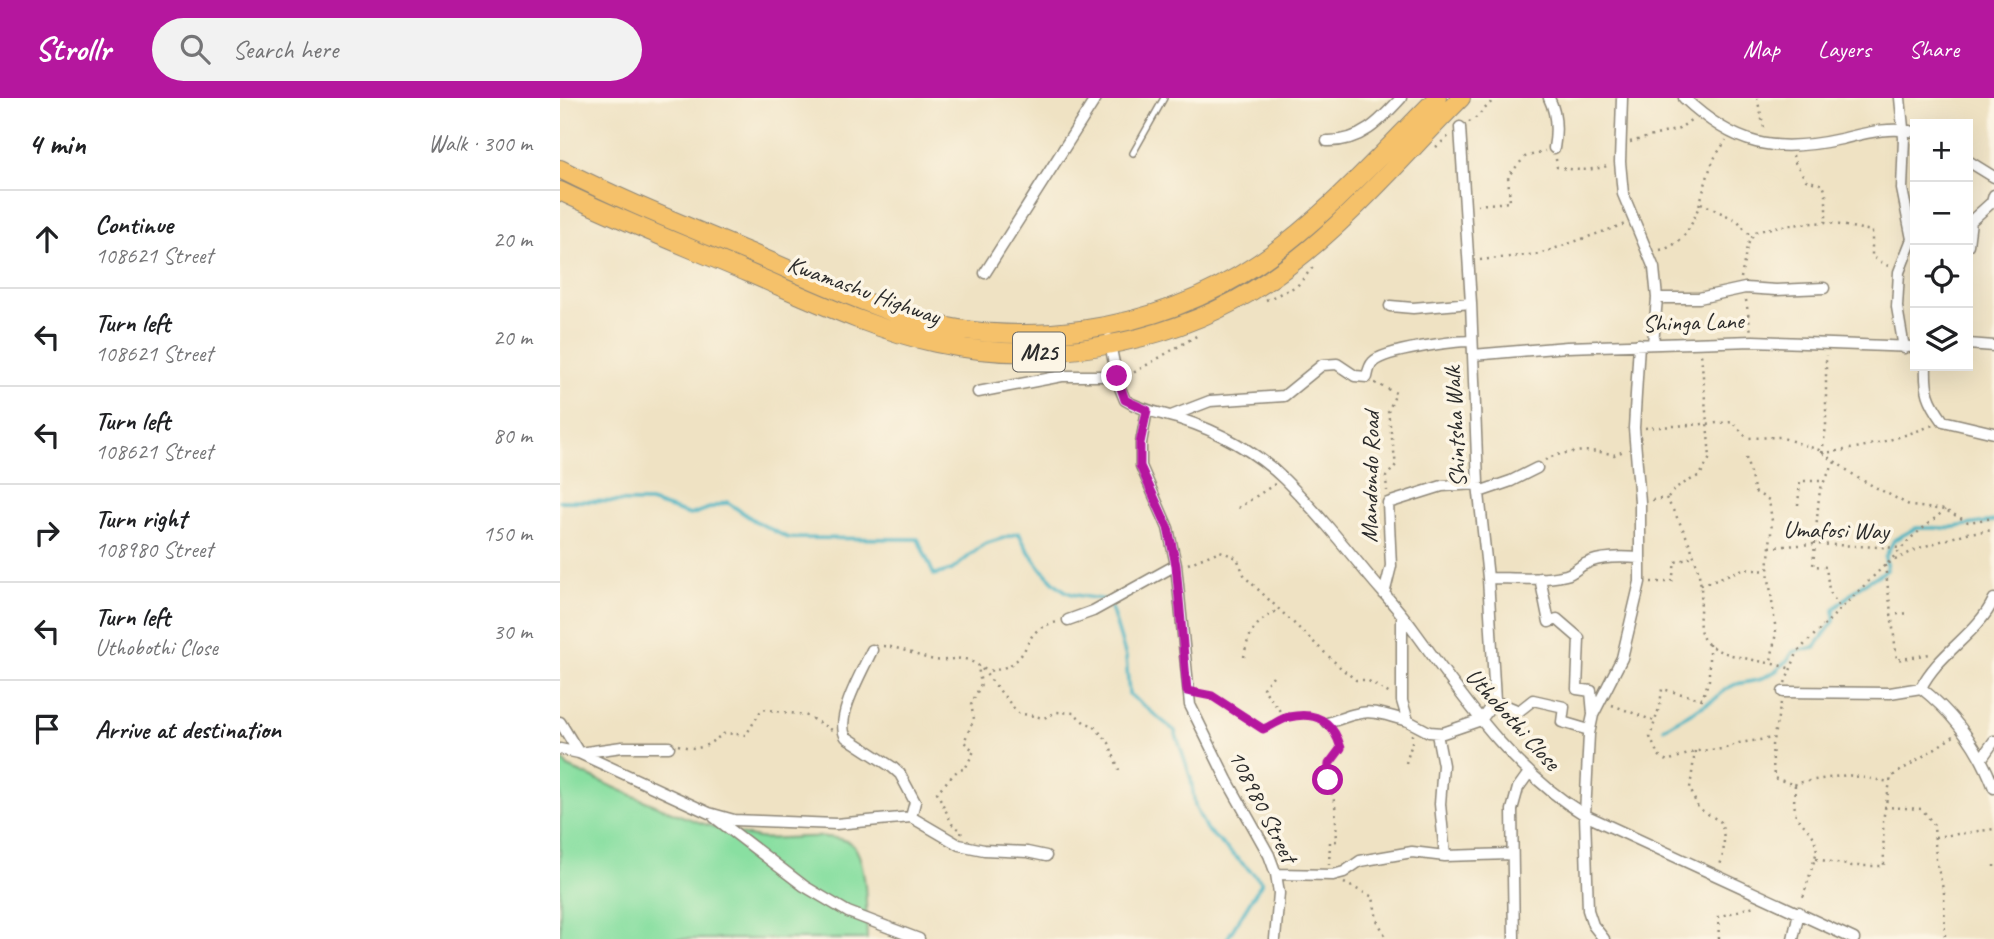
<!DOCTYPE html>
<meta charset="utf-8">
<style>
:root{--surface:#fff;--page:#f2f2f2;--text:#202124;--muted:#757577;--line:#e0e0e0;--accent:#b5179e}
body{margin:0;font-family:Caveat,sans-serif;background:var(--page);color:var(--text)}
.controls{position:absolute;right:21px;top:21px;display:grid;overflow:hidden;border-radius:0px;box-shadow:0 7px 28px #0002}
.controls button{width:63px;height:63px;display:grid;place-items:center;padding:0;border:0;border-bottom:2px solid var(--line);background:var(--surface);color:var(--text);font:35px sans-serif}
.stop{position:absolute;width:21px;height:21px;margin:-16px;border:5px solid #b5179e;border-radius:50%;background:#fff}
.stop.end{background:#b5179e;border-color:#fff;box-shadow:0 2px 7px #0008}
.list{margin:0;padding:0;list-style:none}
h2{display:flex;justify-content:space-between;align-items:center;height:91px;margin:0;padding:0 28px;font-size:30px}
h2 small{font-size:23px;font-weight:400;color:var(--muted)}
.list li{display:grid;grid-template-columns:46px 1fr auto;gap:21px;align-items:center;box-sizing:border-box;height:98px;padding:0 28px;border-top:2px solid var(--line)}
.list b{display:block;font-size:26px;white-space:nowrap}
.list p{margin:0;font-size:23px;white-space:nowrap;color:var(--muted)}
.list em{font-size:23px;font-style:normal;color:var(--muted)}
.icon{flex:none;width:38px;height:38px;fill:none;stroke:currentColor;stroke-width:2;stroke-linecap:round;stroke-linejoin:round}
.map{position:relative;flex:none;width:1434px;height:841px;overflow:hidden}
header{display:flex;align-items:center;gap:42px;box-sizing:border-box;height:98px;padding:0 35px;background:var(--accent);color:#fff}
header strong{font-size:33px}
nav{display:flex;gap:38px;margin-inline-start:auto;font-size:24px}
.search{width:490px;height:63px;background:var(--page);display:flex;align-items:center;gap:18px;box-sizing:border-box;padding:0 24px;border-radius:38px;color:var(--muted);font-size:26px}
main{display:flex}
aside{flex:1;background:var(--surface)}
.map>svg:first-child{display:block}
</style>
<header>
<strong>Strollr</strong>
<div class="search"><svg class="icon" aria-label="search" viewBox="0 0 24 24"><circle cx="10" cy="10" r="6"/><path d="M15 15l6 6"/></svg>Search here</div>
<nav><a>Map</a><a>Layers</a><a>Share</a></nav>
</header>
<main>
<aside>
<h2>4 min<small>Walk · 300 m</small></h2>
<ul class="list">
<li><svg class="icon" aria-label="ahead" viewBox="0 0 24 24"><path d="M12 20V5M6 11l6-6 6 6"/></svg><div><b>Continue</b><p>108621 Street</p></div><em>20 m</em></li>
<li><svg class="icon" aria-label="left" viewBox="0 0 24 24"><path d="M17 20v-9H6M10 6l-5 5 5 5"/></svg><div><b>Turn left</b><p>108621 Street</p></div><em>20 m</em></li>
<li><svg class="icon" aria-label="left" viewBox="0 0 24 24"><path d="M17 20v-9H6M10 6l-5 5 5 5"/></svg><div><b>Turn left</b><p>108621 Street</p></div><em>80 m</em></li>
<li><svg class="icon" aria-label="right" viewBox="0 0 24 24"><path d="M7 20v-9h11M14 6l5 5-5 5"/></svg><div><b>Turn right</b><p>108980 Street</p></div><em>150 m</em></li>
<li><svg class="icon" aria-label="left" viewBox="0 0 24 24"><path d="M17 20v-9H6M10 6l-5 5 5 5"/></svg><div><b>Turn left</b><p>Uthobothi Close</p></div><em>30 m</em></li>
<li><svg class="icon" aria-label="arrive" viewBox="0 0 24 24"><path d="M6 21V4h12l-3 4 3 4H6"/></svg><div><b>Arrive at destination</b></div></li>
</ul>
</aside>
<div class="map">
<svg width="1434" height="841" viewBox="0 0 1434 841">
<rect width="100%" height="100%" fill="#fcf5e5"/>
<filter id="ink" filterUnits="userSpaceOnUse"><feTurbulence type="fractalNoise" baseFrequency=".0143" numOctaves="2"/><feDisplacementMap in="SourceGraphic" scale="14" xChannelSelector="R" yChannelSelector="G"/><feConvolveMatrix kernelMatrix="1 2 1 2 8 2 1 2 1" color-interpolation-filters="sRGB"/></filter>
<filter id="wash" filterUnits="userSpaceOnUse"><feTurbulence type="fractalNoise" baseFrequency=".00686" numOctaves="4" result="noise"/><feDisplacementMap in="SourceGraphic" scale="28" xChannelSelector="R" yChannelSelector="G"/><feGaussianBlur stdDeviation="1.57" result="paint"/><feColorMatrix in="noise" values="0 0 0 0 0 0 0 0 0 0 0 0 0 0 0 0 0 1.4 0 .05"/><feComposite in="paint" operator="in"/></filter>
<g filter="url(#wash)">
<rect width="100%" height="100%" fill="#efe2c3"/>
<path fill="#89dfa1" stroke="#5a8566" stroke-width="2" d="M0 658 8 669C69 695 132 728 198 740 221 744 283 729 296 751 308 772 306 817 307 841H0Z"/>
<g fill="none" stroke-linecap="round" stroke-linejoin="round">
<path stroke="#45b2c2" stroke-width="3.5" d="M0 403 90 404 130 417 167 404 195 423 228 440 358 441 374 477 392 472 424 446 459 435C467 454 489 484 507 494 517 499 534 499 545 502
M550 506 566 559 569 596 615 633 631 681 635 708 646 731 702 784 667 841
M1104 630 1155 601 1166 591 1176 586 1199 582 1216 573 1228 562 1233 554 1255 549 1274 523V511L1300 488 1327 472 1325 459 1334 442 1356 430H1388L1434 423"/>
</g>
</g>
<g filter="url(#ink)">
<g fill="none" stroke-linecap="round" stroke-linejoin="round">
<defs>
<path id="service" d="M573 55 604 0"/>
<path id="minor" d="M989 0C997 16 997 33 994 50
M1062 0 1060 64 1063 96 1094 170 1097 200 1093 246
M1124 0C1175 48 1214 56 1281 41 1306 35 1330 28 1355 34
M1340 0 1344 40 1342 91 1352 141 1339 174 1337 209 1344 250
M767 43C801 44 820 23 841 0
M1408 63 1434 79
M1408 147 1411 123 1432 104 1434 97
M425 175 536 0
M1097 200H1139L1185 190 1216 192 1264 190
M830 208 853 210 911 205
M549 241 558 285 565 302C582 313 602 315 620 321 658 333 697 354 725 382 755 412 782 445 809 478 824 496 840 513 853 531 903 599 951 672 1025 717L1294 841
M1408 246 1434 248
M913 257 1007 249 1193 243 1355 249
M1366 268C1365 293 1368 302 1383 323L1434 335
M418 294 502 278H557
M587 312 581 345V368L608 430 616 467 630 607 667 682 709 757 716 776 719 795 715 841
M611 318 650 303 724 298 762 267 777 266 795 278 807 279C808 274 809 268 813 264 825 252 894 243 912 243
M919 394 951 383 977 370
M928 480C953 480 981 483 1006 477 1014 475 1018 469 1025 466 1040 458 1063 459 1080 460
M980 480 989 524 997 521 1019 540 1017 591 1031 593 1033 616
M824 496 831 468 828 405 882 388 918 386
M842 517V603L848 623 869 634 883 635 921 622 935 603 928 480 918 386 911 205 900 29
M508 522 533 513 616 467
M312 552C303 572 274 621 286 639L332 669 340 676 355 704 351 719
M1361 590C1378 555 1418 536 1434 501
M1223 594 1330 595 1361 590C1394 616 1419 650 1434 690
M935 603 959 613 973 602 1004 609 1002 624 1029 632
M0 624 19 655 62 649H109
M768 625C808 611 806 611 848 623
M877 636 883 667 880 706 885 758
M0 651 19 655 149 715 174 722 276 726 351 719 399 747 424 752 467 754 486 758
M1422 660 1434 643
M154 719 244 788 288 814 359 841
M716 776 773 777 784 774 800 763 852 754 885 758 951 756
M954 841 952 712 958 690 968 676
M1044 841 1033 827 1028 812 1025 717 1029 636 1033 617 1062 560 1080 484V404L1074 330 1079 246
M1233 841 1239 814"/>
<path id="primary" d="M0 71C63 103 129 129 193 156 240 176 287 198 335 215 454 256 596 235 699 165 764 121 822 55 877 0
M0 93C62 123 126 148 189 175 250 201 311 231 376 245 481 268 601 248 692 193 773 143 835 66 901 0"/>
</defs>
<use href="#service" stroke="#8d8677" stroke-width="8"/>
<use href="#minor" stroke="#8d8677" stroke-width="13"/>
<use href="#primary" stroke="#8d8677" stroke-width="20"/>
<path stroke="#8d8677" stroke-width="2.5" stroke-dasharray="2 5" stroke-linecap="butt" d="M1197 0 1205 34
M909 24 917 19 935 0
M1070 44 1119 31 1132 21
M876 49 890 37
M1233 57 1234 63 1246 82 1263 87 1266 95V124
M996 61 997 69C1017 73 1031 73 1051 67
M1141 105 1178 123 1192 140
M917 107 950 104 948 78 965 59 985 53
M1100 152C1139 144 1140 91 1154 61 1157 55 1162 49 1166 42
M920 162 979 156 1065 126
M1181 180 1187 148 1195 134 1219 128 1265 124 1312 133V159L1330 169
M706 202 737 188 754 168
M1186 202 1191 234
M568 278 638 237
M815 285 836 295 828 314 836 367 826 379 827 393
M1085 330 1173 324 1187 340 1220 339 1259 352 1298 380 1351 408 1385 412 1408 424 1434 420
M1262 355C1301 351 1337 341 1373 327
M1262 355 1266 329V257
M1186 360 1195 394 1209 402 1212 423 1208 473 1216 534 1211 563
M985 362C1002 352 1036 351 1054 357L1066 352
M1275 364 1262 387 1259 398 1253 468 1266 469 1269 492 1280 511
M1108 399 1117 389 1140 377 1150 360 1141 255
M1106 400C1122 427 1138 458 1141 490 1143 507 1133 534 1148 546 1166 561 1207 562 1231 571
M1092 402 1106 400
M1238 407 1240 383H1264
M678 410 715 386
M1210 449 1254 446 1341 450
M1328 465 1351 440 1385 412
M628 466 660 453 677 460 685 479 782 571 796 582H807L830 596
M1325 467 1337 562 1370 556
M1091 484H1112L1115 464 1128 461 1134 455
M1141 487 1183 471 1208 473
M1330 517 1350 515
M1149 546V582L1142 601 1102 591 1100 607 1090 639 1098 657 1107 663 1137 653 1163 651 1179 645 1213 640
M323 548C342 549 357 559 375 562 386 564 398 558 408 562 423 568 424 577 443 570 476 558 458 531 498 524
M684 559C688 534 697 522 719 512
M422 571 458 615 484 620 497 614 514 615 525 625 533 627 549 645 559 672
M713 578 703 590 725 620
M1225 585 1238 553 1325 467 1359 450 1407 435 1434 432
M639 594 652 598 703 630 729 619H759
M1221 605 1212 647 1214 680 1235 687
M1052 607 1094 623
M118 647C142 654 145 648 165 635L186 637 202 611 245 617 272 632
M1135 653 1130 690 1138 710 1161 724C1165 739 1165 753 1160 767
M846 665 852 645V636
M1235 687 1234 705 1236 718 1254 739 1257 753 1242 803
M1235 687 1236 685 1287 677 1330 684
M1324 709 1362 711 1374 727 1376 762 1384 795 1385 841
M401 736 402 733 392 726 377 694 398 672 405 671 414 653 404 644 414 621 411 607 421 586 418 569
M1375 739 1434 731
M1256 761 1292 768H1324L1323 722 1331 679 1394 638
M769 767 770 744 777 743 775 706 768 682 769 666 781 650 772 634
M1434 767V772
M784 785 813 799 817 822 827 841
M1159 841 1158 819 1194 808"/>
<use href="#service" stroke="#fff" stroke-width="5"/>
<use href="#minor" stroke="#fff" stroke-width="10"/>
<use href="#primary" stroke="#f5c16b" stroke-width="18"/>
</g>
</g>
<g fill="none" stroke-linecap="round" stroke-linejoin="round" filter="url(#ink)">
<path stroke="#b5179e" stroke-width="9" d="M557 278 565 302 587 312 580 345V368L608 430 616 467 627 593 652 598 703 631C712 628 720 621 729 619 757 613 773 623 781 650L769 666 768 682"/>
</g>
<g text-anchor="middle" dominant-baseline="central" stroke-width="7" stroke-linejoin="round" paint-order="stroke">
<rect fill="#fcf5e5" stroke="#6a6863" stroke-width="2" x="453" y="234.5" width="52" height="39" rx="5"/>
<g font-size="23" font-weight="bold" fill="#2b2b2b">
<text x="479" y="254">M25</text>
</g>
<g font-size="24" fill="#2b2b2b" stroke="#fcf5e5">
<text transform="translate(304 192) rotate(20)">Kwamashu Highway</text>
<text transform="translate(1133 224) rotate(-2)">Shinga Lane</text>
<text transform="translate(895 329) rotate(-93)">Shintsha Walk</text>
<text transform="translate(810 379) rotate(-89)">Mandondo Road</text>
<text transform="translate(1276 432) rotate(1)">Umafosi Way</text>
<text transform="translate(953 621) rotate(48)">Uthobothi Close</text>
<text transform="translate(703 708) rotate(63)">108980 Street</text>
</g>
</g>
</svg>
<div class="controls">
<button>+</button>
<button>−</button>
<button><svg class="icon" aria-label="locate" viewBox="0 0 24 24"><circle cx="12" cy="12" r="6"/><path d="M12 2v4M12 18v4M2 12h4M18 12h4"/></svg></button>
<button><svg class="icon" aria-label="layers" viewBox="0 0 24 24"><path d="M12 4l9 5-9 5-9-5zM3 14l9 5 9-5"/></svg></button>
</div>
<div class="stop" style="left:768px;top:682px"></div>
<div class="stop end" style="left:557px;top:278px"></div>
</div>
</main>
